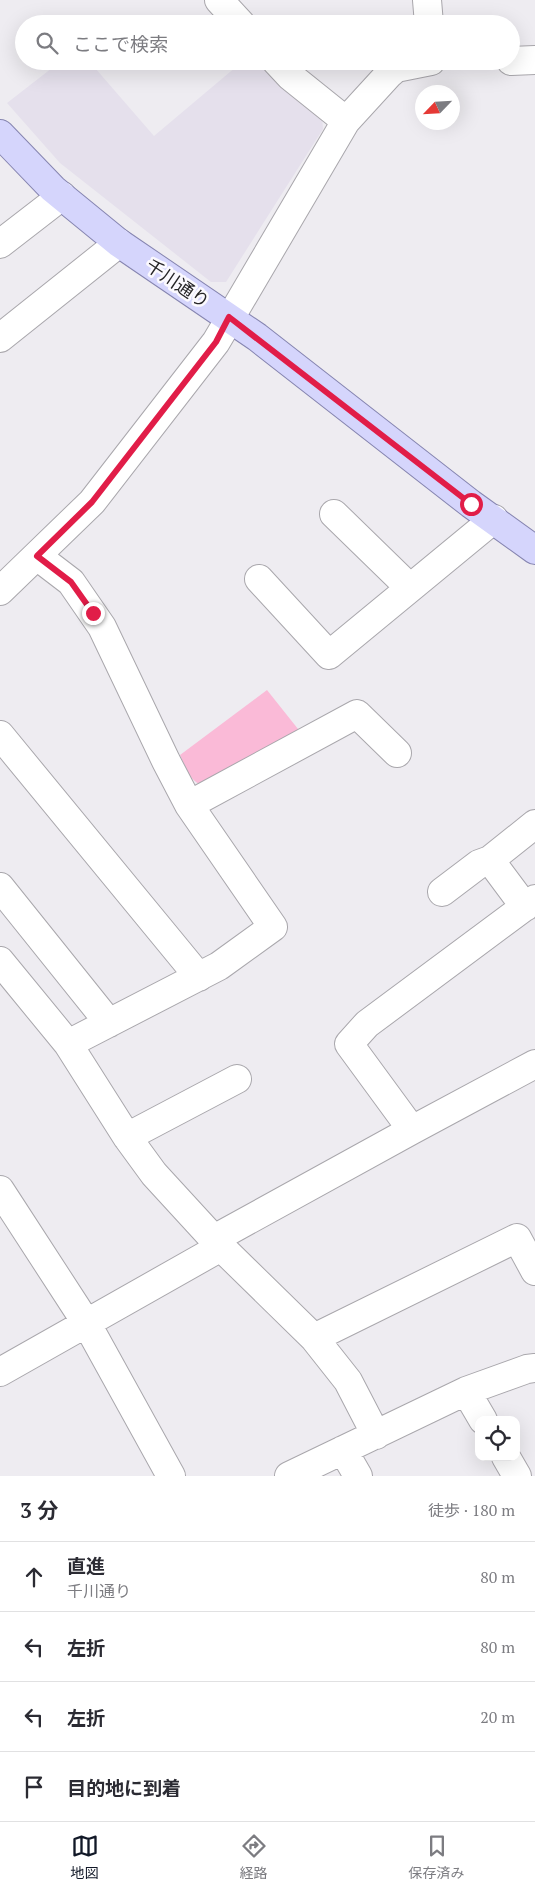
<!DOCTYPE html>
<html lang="ja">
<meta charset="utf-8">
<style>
:root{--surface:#fff;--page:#f2f2f3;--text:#2b2b33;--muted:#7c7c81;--line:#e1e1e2;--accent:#111827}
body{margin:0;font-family:"PT Serif","Noto Sans JP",serif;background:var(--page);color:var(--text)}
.controls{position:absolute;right:15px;bottom:15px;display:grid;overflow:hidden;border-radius:10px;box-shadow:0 5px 20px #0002}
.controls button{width:45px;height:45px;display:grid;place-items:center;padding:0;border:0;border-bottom:1px solid var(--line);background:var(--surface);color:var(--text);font:25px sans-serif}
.compass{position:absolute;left:415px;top:85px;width:45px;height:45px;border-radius:50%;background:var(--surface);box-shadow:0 5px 20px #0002;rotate:245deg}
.stop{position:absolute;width:15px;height:15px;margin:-11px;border:4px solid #e11d48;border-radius:50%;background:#fff}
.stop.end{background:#e11d48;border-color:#fff;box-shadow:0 1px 5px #0008}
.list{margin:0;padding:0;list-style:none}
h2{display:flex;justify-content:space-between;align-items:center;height:65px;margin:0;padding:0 20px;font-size:21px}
h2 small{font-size:16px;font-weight:400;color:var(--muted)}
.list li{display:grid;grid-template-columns:32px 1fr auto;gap:15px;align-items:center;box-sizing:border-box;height:70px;padding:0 20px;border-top:1px solid var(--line)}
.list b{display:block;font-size:19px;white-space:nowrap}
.list p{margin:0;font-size:16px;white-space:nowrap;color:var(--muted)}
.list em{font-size:16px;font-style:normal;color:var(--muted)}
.icon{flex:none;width:28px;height:28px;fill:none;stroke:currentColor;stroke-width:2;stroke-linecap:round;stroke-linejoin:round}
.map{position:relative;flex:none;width:535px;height:1476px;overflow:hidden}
.search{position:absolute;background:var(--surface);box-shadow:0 5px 20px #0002;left:15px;right:15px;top:15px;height:55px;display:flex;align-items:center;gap:12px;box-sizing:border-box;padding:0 18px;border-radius:28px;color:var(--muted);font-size:19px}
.sheet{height:345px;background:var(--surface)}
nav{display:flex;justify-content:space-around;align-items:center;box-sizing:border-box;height:70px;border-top:1px solid var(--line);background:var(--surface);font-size:14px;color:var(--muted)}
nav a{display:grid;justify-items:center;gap:2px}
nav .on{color:var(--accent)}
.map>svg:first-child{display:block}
</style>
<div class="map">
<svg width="535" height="1476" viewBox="0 0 535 1476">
<rect width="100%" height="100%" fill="#eeecf1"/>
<path fill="#e5e0ec" d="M61 61H89L154 136 243 61H257L276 83 322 116 323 129 226 282H211L60 163 7 103Z"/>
<path fill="#fabad7" d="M267 690 302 734 205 786C190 783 186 768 180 755Z"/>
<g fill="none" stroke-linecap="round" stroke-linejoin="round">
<defs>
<path id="minor" d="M219 0 241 24
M427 0 429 24
M276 61 290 76 346 121
M511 61 535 60
M0 244 62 196
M0 338 119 243
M334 514 410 588
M37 556 71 582 102 627 166 761 189 805 273 927 219 966 68 1044
M259 579 329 655 494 519
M0 591 92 502 216 342 346 121 389 74 396 68 431 61
M0 735 199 977
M189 805 357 714 397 753
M490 860 535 824
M0 887 109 1023
M442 892 479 864 490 860 525 907
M0 961 68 1044 127 1137 154 1174 221 1247 314 1338 348 1381 376 1435
M412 1130 349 1044 367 1024 535 899
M127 1137 237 1079
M0 1190 87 1324 171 1476
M214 1239 412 1130 535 1064
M314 1338 517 1238 535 1271
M0 1372 221 1247
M466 1391 483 1420
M343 1450 358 1476
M506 1457 517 1476
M289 1476 466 1391 527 1369 535 1368"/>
<path id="major" d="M0 134 53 189 119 243 257 337 471 504 535 550"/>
</defs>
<use href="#minor" stroke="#a9a7ac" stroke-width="30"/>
<use href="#major" stroke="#8685b0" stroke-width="30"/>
<use href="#minor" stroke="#fff" stroke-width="28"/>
<use href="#major" stroke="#d5d5fc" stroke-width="28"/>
</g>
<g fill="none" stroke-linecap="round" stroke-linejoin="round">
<path stroke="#e11d48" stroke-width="6" d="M93 613 71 582 37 556 92 502 216 342 229 317 471 504"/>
</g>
<g text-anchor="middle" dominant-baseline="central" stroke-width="5" stroke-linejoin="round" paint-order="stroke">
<g font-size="18" fill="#262527" stroke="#fbf9fe">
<text transform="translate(178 283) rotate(34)">千川通り</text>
</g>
</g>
</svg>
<div class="controls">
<button><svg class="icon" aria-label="locate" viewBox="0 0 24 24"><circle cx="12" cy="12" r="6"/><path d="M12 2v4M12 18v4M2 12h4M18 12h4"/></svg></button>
</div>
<svg class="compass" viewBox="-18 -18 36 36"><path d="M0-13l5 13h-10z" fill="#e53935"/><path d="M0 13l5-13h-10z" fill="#7c7c81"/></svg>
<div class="stop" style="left:471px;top:504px"></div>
<div class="stop end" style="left:93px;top:613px"></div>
<div class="search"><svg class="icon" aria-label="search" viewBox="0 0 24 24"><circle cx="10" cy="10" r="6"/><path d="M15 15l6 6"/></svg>ここで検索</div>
</div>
<section class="sheet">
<h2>3 分<small>徒歩 · 180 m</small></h2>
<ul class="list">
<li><svg class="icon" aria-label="ahead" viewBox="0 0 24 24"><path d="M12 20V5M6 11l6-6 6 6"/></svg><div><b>直進</b><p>千川通り</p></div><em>80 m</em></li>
<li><svg class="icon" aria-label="left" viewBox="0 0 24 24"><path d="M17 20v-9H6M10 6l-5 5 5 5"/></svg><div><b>左折</b></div><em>80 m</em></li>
<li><svg class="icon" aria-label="left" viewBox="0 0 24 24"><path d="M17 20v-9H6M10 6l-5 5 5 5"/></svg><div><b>左折</b></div><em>20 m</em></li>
<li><svg class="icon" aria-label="arrive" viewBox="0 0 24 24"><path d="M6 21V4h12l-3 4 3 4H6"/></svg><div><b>目的地に到着</b></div></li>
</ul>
</section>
<nav>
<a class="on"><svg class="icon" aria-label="map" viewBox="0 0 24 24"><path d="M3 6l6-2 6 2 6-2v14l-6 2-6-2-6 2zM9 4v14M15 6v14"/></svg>地図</a>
<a><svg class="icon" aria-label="directions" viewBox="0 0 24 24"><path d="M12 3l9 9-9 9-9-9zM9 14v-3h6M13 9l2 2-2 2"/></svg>経路</a>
<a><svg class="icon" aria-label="saved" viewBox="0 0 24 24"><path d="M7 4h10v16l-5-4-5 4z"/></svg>保存済み</a>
</nav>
